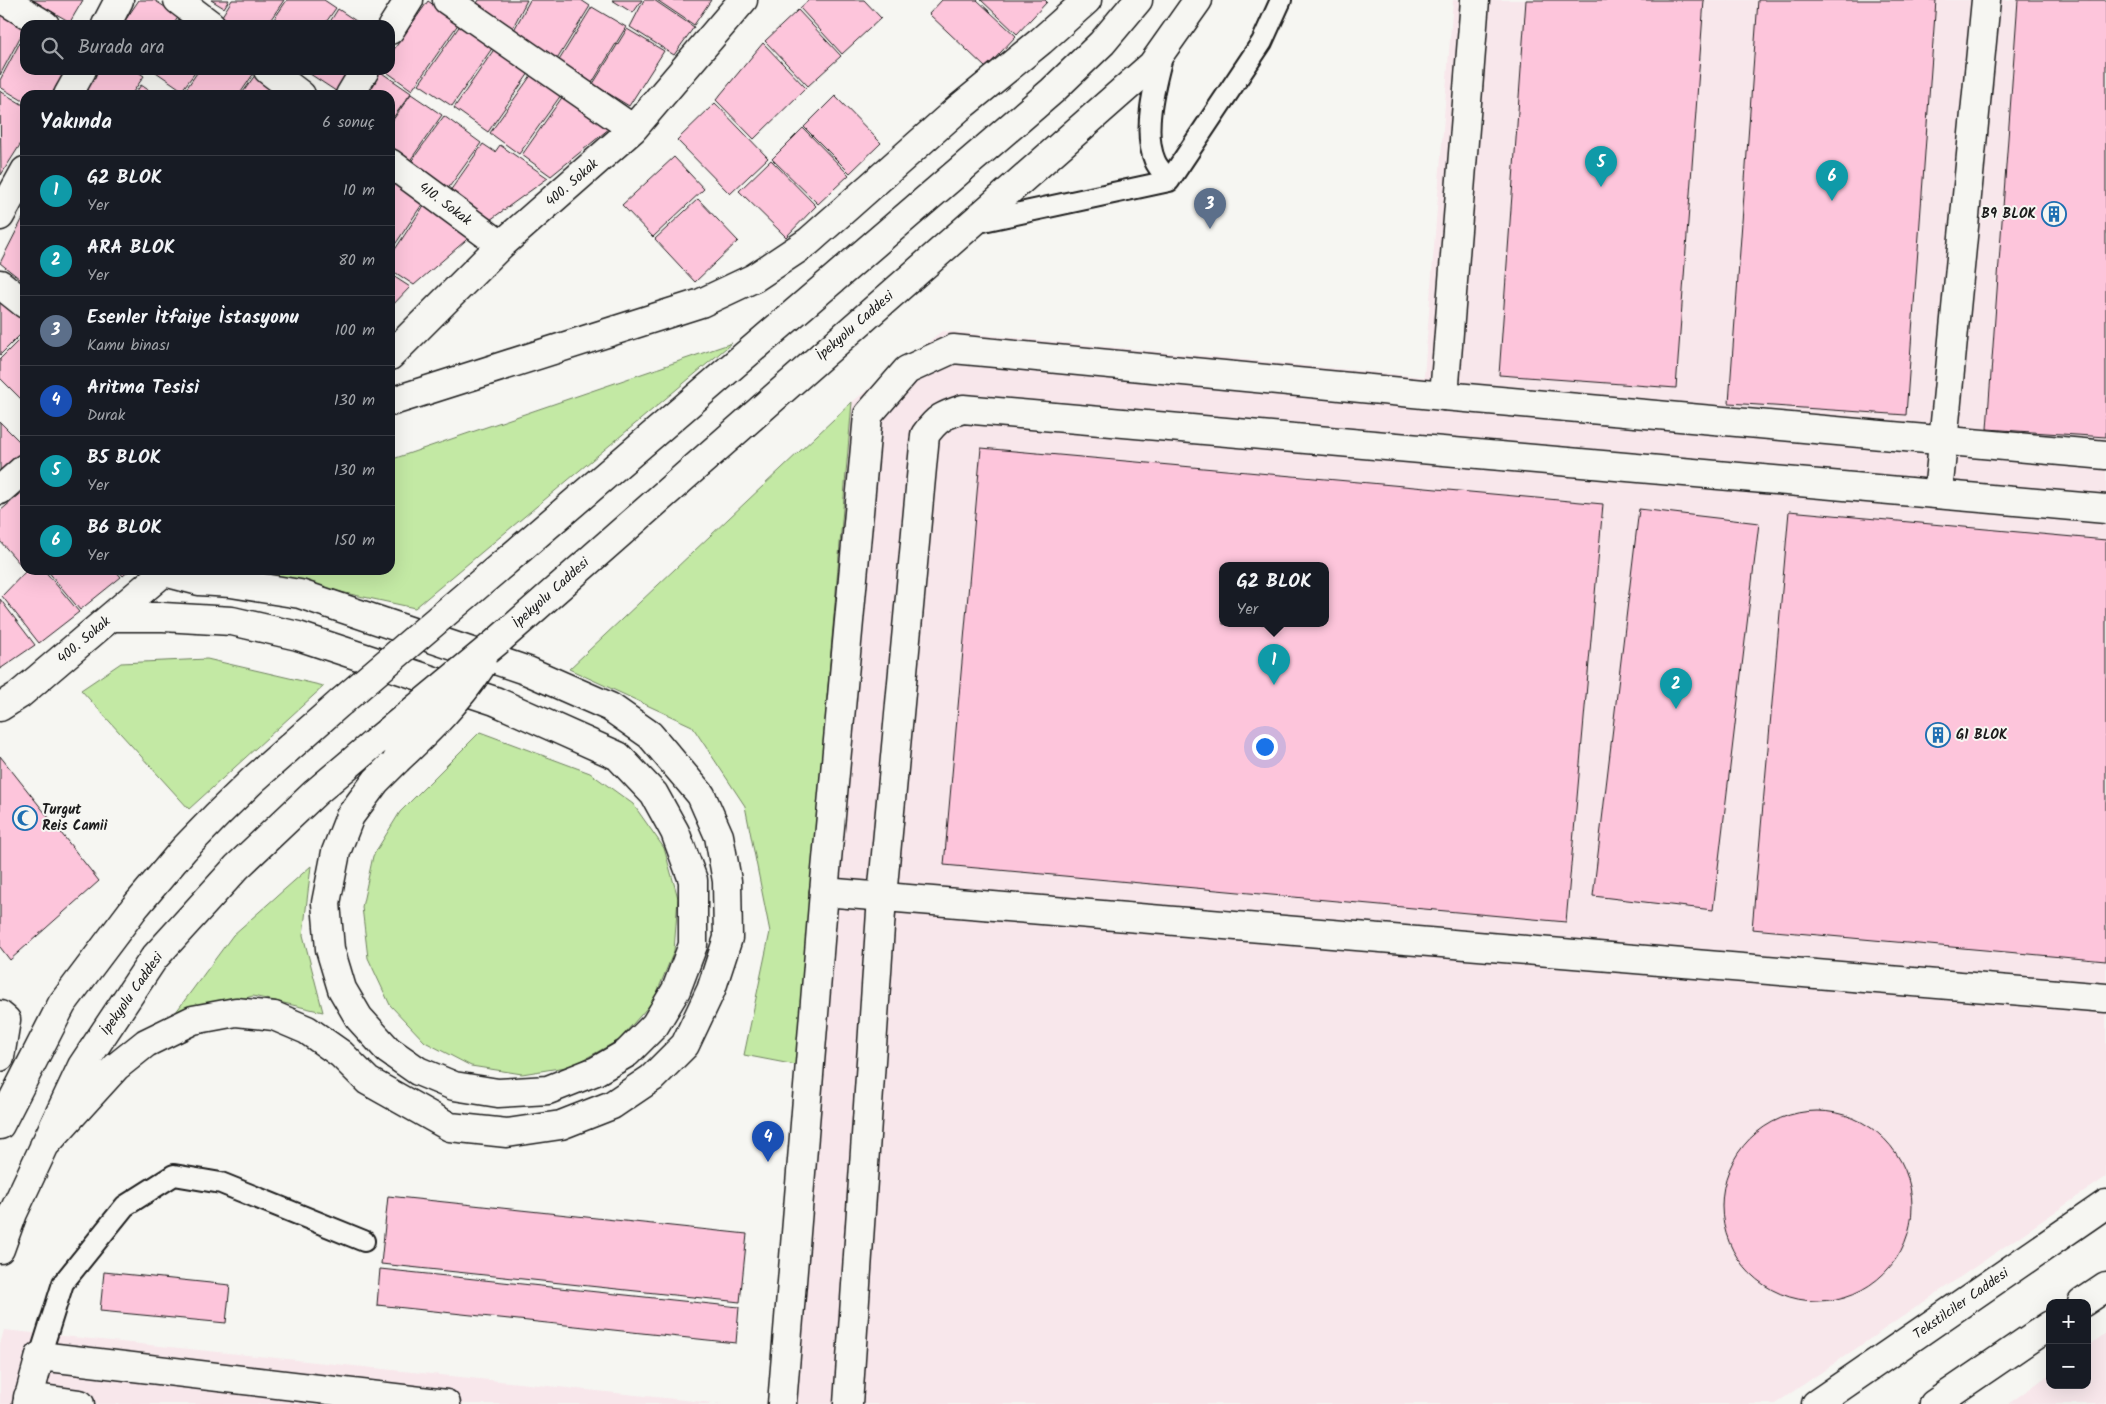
<!DOCTYPE html>
<html lang="tr">
<meta charset="utf-8">
<style>
:root{--surface:#171b24;--page:#20242c;--text:#f1f3f6;--muted:#9ea1a6;--line:#363941;--accent:#0f766e}
body{margin:0;font-family:Kalam,sans-serif;background:var(--page);color:var(--text)}
.controls{position:absolute;right:15px;bottom:15px;display:grid;overflow:hidden;border-radius:10px;box-shadow:0 5px 20px #0002}
.controls button{width:45px;height:45px;display:grid;place-items:center;padding:0;border:0;border-bottom:1px solid var(--line);background:var(--surface);color:var(--text);font:25px sans-serif}
.you{position:absolute;left:1264px;top:746px;width:18px;height:18px;margin:-12px;border:4px solid #fff;border-radius:50%;background:#1a73e8;box-shadow:0 0 0 8px #1a73e833}
.badge{display:grid;place-items:center;width:32px;height:32px;border-radius:50%;background:var(--accent);color:#fff;font-size:16px;font-weight:700}
.pin{position:absolute;translate:-50% -41px;filter:drop-shadow(0 1px 2px #0008)}
.pin::after{content:'';position:absolute;top:26px;width:18px;height:15px;background:inherit;clip-path:polygon(0 0,100% 0,50% 100%)}
.popup{position:absolute;left:1219px;top:562px;width:110px;height:65px;box-sizing:border-box;display:grid;place-content:center;border-radius:10px;background:var(--surface);filter:drop-shadow(0 1px 4px #0005);font-size:16px;white-space:nowrap;color:var(--muted)}
.popup b{font-size:19px;color:var(--text)}
.popup::after{content:'';position:absolute;left:50%;top:100%;margin-left:-10px;border:10px solid transparent;border-top-color:var(--surface)}
.list{margin:0;padding:0;list-style:none}
h2{display:flex;justify-content:space-between;align-items:center;height:65px;margin:0;padding:0 20px;font-size:21px}
h2 small{font-size:16px;font-weight:400;color:var(--muted)}
.list li{display:grid;grid-template-columns:32px 1fr auto;gap:15px;align-items:center;box-sizing:border-box;height:70px;padding:0 20px;border-top:1px solid var(--line)}
.list b{display:block;font-size:19px;white-space:nowrap}
.list p{margin:0;font-size:16px;white-space:nowrap;color:var(--muted)}
.list em{font-size:16px;font-style:normal;color:var(--muted)}
.icon{flex:none;width:28px;height:28px;fill:none;stroke:currentColor;stroke-width:2;stroke-linecap:round;stroke-linejoin:round}
.map{position:relative;flex:none;width:2106px;height:1404px;overflow:hidden}
.search{position:absolute;background:var(--surface);box-shadow:0 5px 20px #0002;left:20px;top:20px;width:375px;height:55px;display:flex;align-items:center;gap:12px;box-sizing:border-box;padding:0 18px;border-radius:15px;color:var(--muted);font-size:19px}
.panel{position:absolute;background:var(--surface);box-shadow:0 5px 20px #0002;left:20px;top:90px;width:375px;height:485px;border-radius:15px}
.map>svg:first-child{display:block}
</style>
<div class="map">
<svg width="2106" height="1404" viewBox="0 0 2106 1404">
<rect width="100%" height="100%" fill="#f6f6f2"/>
<filter id="ink" filterUnits="userSpaceOnUse"><feTurbulence type="fractalNoise" baseFrequency=".02" numOctaves="2"/><feDisplacementMap in="SourceGraphic" scale="10" xChannelSelector="R" yChannelSelector="G"/><feConvolveMatrix kernelMatrix="1 2 1 2 8 2 1 2 1" color-interpolation-filters="sRGB"/></filter>
<g filter="url(#ink)">
<path fill="#f8e7eb" fill-rule="evenodd" d="M1453 0H2106V1177L1775 1404H768L852 402 942 331 1424 377ZM1223 566H1325V624H1223Z
M4 1330 723 1404H0V1344Z
M2106 1333V1404H2008L2050 1374V1385H2087V1347Z"/>
<path fill="#c3e9a4" stroke="#708260" d="M732 343 415 608 238 570H390V460Z
M852 402 796 1065 744 1055 770 932 745 806 692 726 569 669Z
M207 659 324 686 189 809 81 690 121 663Z
M480 732 590 773 633 804 664 848 678 898 674 951 654 1000 619 1040 572 1066 522 1074 471 1066 425 1042 390 1005 368 958 362 907 373 856 400 812Z
M311 866 303 935 323 1012 253 996 173 1016 233 935Z"/>
<path fill="#fdc5db" stroke="#1c1c1c" fill-rule="evenodd" d="M32 0H83L70 22Z
M139 0H154L179 16 173 25H122Z
M211 0H229L224 8Z
M232 0H284L267 25H236L222 16Z
M287 0H324L336 8 324 25H270Z
M479 0H527L512 29 476 5Z
M530 0H581L590 6 556 61 514 30Z
M612 0H642L633 13Z
M644 0H654L694 27 674 55 630 27Z
M657 0H711L694 25Z
M809 0H864L881 18 842 54 800 8Z
M942 0H977L1016 36 986 68 929 14Z
M981 0H1045L1047 2 1017 34Z
M1526 0H1704L1676 388 1499 375Z
M1758 0H1936L1906 415 1729 403Z
M2018 0H2106V437L1987 429Z
M428 1 459 23 412 90 384 70H390V55Z
M592 7 626 27 592 83 558 62Z
M0 9 25 28 0 75Z
M338 9 362 25H328Z
M798 10 841 56 808 86 765 41Z
M181 17 192 25H176Z
M461 24 493 47 452 106 419 84Z
M627 29 664 51 629 106 593 84Z
M25 33V70H66L51 95H25V102L0 87V80Z
M763 43 806 88 754 139 716 100Z
M495 48 529 73 488 132 454 108Z
M90 70H135L144 76 131 95H73Z
M153 70H197L182 90Z
M199 70H256L239 95H182Z
M304 70H358L342 95Z
M258 71 284 95H241Z
M379 71 411 93 390 122V95H361Z
M532 74 561 95 519 154 490 133Z
M141 85 156 95H134Z
M0 91 25 106V137L1 175Z
M411 94 442 115 409 162 390 149V124Z
M563 96 610 128 551 176 522 155Z
M835 96 881 143 850 173 804 127Z
M715 103 768 158 730 194 677 140Z
M444 116 481 143 447 190 410 163Z
M803 128 849 175 818 204 772 159Z
M483 144 495 152 500 145 548 178 490 220 450 191Z
M674 157 704 189 653 237 622 205Z
M771 160 816 206 786 237 739 191Z
M390 181 423 203 390 252Z
M698 199 738 241 695 282 655 239Z
M425 204 472 235 414 285 390 269V257Z
M25 214V283L0 263Z
M390 274 410 287 390 308Z
M0 293 25 312V330L0 355Z
M25 334V403L0 378V359Z
M0 422 25 447V459L0 473Z
M981 448 1603 504 1566 922 944 865ZM1223 566H1325V624H1223Z
M25 490V559L20 564 0 541V511Z
M1639 509 1759 523 1713 910 1593 896Z
M1789 511 2106 540V961L1752 929Z
M27 570H44L79 612 39 643 2 596Z
M47 570H115L121 577 80 610Z
M118 570H130L123 576Z
M0 599 35 645 0 669Z
M0 756 99 881 10 960 0 947Z
M1722 1206a95 95 0 1 1 190 0a95 95 0 1 1-190 0Z
M388 1196 747 1234 740 1302 381 1264Z
M380 1269 739 1307 736 1343 377 1305Z
M104 1272 230 1285 226 1323 100 1311Z"/>
<g fill="none" stroke-linecap="round" stroke-linejoin="round">
<defs>
<path id="service" d="M1169 181 1262 42 1281 0
M974 223 1169 181C1165 175 1158 168 1155 161 1142 131 1155 83 1163 53
M40 1356 63 1283 125 1206 174 1175 221 1183 364 1241"/>
<path id="minor" d="M4 0 45 25
M178 0 211 25
M447 0 633 129
M106 25 119 0
M390 30 409 0
M268 70 301 95
M68 95 82 70
M350 95 365 70
M390 163 501 245
M0 216 25 171
M0 284 25 304
M390 356 501 245 633 129 743 0
M1444 396 1475 0
M0 490 25 468
M1938 494 1986 0
M0 707 19 695 166 570
M824 892 2106 998
M0 1015 6 1020 0 1057
M27 1404 40 1356"/>
<path id="tertiary" d="M782 1404 824 892 868 415 907 370 953 349 1444 396 2106 455
M848 1404 882 897 925 435C937 418 944 415 963 409L2106 509"/>
<path id="secondary" d="M40 1356 446 1404
M28 1397 80 1404"/>
<path id="primary" d="M2082 1303 2106 1287
M1816 1404 2106 1204
M1934 1404 2050 1325"/>
<path id="trunk" d="M390 402 701 303 754 278 808 242 959 108 1041 41 1087 0
M504 563 1052 91 1102 43 1138 0
M112 617H163L232 621 298 636 495 701 618 756 654 794 675 832 693 880V945L676 990 655 1025 627 1053 596 1071 548 1090 498 1093 454 1086 418 1071 388 1050 359 1018 342 989 330 949 326 903 336 852 350 816 376 781 397 760
M499 640 1152 65 1198 0
M0 1125 62 1004 135 907 184 849 217 815 254 779 341 702
M44 1146 116 1067 146 1043 193 1020 236 1012 274 1016 307 1030 341 1054 368 1081 450 1127 507 1133 561 1125 612 1105 652 1078 685 1045 711 990 728 938 727 881 719 836 701 795 650 735 610 707 528 671 300 594 231 583 199 581 164 572
M0 1249 13 1213 82 1066 154 958 237 867 315 793 373 744"/>
</defs>
<use href="#service" stroke="#1c1c1c" stroke-width="24"/>
<use href="#minor" stroke="#1c1c1c" stroke-width="31"/>
<use href="#tertiary" stroke="#1c1c1c" stroke-width="31"/>
<use href="#secondary" stroke="#1c1c1c" stroke-width="31"/>
<use href="#primary" stroke="#1c1c1c" stroke-width="31"/>
<use href="#trunk" stroke="#1c1c1c" stroke-width="31"/>
<use href="#service" stroke="#f6f6f2" stroke-width="20"/>
<use href="#minor" stroke="#f6f6f2" stroke-width="28"/>
<use href="#tertiary" stroke="#f6f6f2" stroke-width="28"/>
<use href="#secondary" stroke="#f6f6f2" stroke-width="28"/>
<use href="#primary" stroke="#f6f6f2" stroke-width="28"/>
<use href="#trunk" stroke="#f6f6f2" stroke-width="28"/>
<defs>
<path id="trunk-bridge" d="M341 702 504 563
M373 744 499 640
M397 760C429 730 458 702 482 665"/>
</defs>
<use href="#trunk-bridge" stroke="#1c1c1c" stroke-width="31" stroke-linecap="butt"/>
<use href="#trunk-bridge" stroke="#f6f6f2" stroke-width="28"/>
</g>
</g>
<defs>
<symbol id="building-ring" viewBox="-11 -11 22 22"><circle r="9.5" fill="#f6f6f2" stroke="#1f6fb2" stroke-width="1.5"/><path d="M-4-6H4V6H1V3H-1V6H-4ZM-2.5-4.3h1.7v1.8h-1.7ZM.8-4.3h1.7v1.8H.8ZM-2.5-1h1.7V.8h-1.7ZM.8-1h1.7V.8H.8Z" fill="#1f6fb2"/></symbol>
<symbol id="mosque-ring" viewBox="-11 -11 22 22"><circle r="9.5" fill="#f6f6f2" stroke="#1f6fb2" stroke-width="1.5"/><path d="M3.5-4.9A6 6 0 1 0 3.5 4.9A5 5 0 1 1 3.5-4.9Z" fill="#1f6fb2"/></symbol>
</defs>
<g fill-rule="evenodd">
<use href="#building-ring" x="2040" y="200" width="28" height="28"/>
<use href="#building-ring" x="1924" y="721" width="28" height="28"/>
<use href="#mosque-ring" x="11" y="804" width="28" height="28"/>
</g>
<g text-anchor="middle" dominant-baseline="central" stroke-width="4" stroke-linejoin="round" paint-order="stroke">
<g font-size="14" fill="#1c1c1c" stroke="#f6f6f2">
<text transform="translate(572 183) rotate(-41)">400. Sokak</text>
<text transform="translate(445 204) rotate(37)">410. Sokak</text>
<text transform="translate(855 326) rotate(-41)">İpekyolu Caddesi</text>
<text transform="translate(551 593) rotate(-42)">İpekyolu Caddesi</text>
<text transform="translate(84 640) rotate(-40)">400. Sokak</text>
<text transform="translate(132 994) rotate(-55)">İpekyolu Caddesi</text>
<text transform="translate(1961 1304) rotate(-35)">Tekstilciler Caddesi</text>
</g>
<g font-size="14" font-weight="bold" fill="#1c1c1c" stroke="#f6f6f2" text-anchor="start">
<text x="2036" y="214" text-anchor="end">B9 BLOK</text>
<text x="1956" y="735">G1 BLOK</text>
<text x="42" y="810">Turgut<tspan x="42" dy="16">Reis Camii</tspan></text>
</g>
</g>
</svg>
<div class="controls">
<button>+</button>
<button>−</button>
</div>
<div class="you"></div>
<div class="pin badge" style="left:1274px;top:685px;background:#0f9aa8">1</div>
<div class="popup"><b>G2 BLOK</b>Yer</div>
<div class="pin badge" style="left:1676px;top:709px;background:#0f9aa8">2</div>
<div class="pin badge" style="left:1210px;top:229px;background:#5c6f8a">3</div>
<div class="pin badge" style="left:768px;top:1162px;background:#1a4fb4">4</div>
<div class="pin badge" style="left:1601px;top:187px;background:#0f9aa8">5</div>
<div class="pin badge" style="left:1832px;top:201px;background:#0f9aa8">6</div>
<div class="search"><svg class="icon" aria-label="search" viewBox="0 0 24 24"><circle cx="10" cy="10" r="6"/><path d="M15 15l6 6"/></svg>Burada ara</div>
<section class="panel">
<h2>Yakında<small>6 sonuç</small></h2>
<ul class="list">
<li><span class="badge" style="background:#0f9aa8">1</span><div><b>G2 BLOK</b><p>Yer</p></div><em>10 m</em></li>
<li><span class="badge" style="background:#0f9aa8">2</span><div><b>ARA BLOK</b><p>Yer</p></div><em>80 m</em></li>
<li><span class="badge" style="background:#5c6f8a">3</span><div><b>Esenler İtfaiye İstasyonu</b><p>Kamu binası</p></div><em>100 m</em></li>
<li><span class="badge" style="background:#1a4fb4">4</span><div><b>Aritma Tesisi</b><p>Durak</p></div><em>130 m</em></li>
<li><span class="badge" style="background:#0f9aa8">5</span><div><b>B5 BLOK</b><p>Yer</p></div><em>130 m</em></li>
<li><span class="badge" style="background:#0f9aa8">6</span><div><b>B6 BLOK</b><p>Yer</p></div><em>150 m</em></li>
</ul>
</section>
</div>
